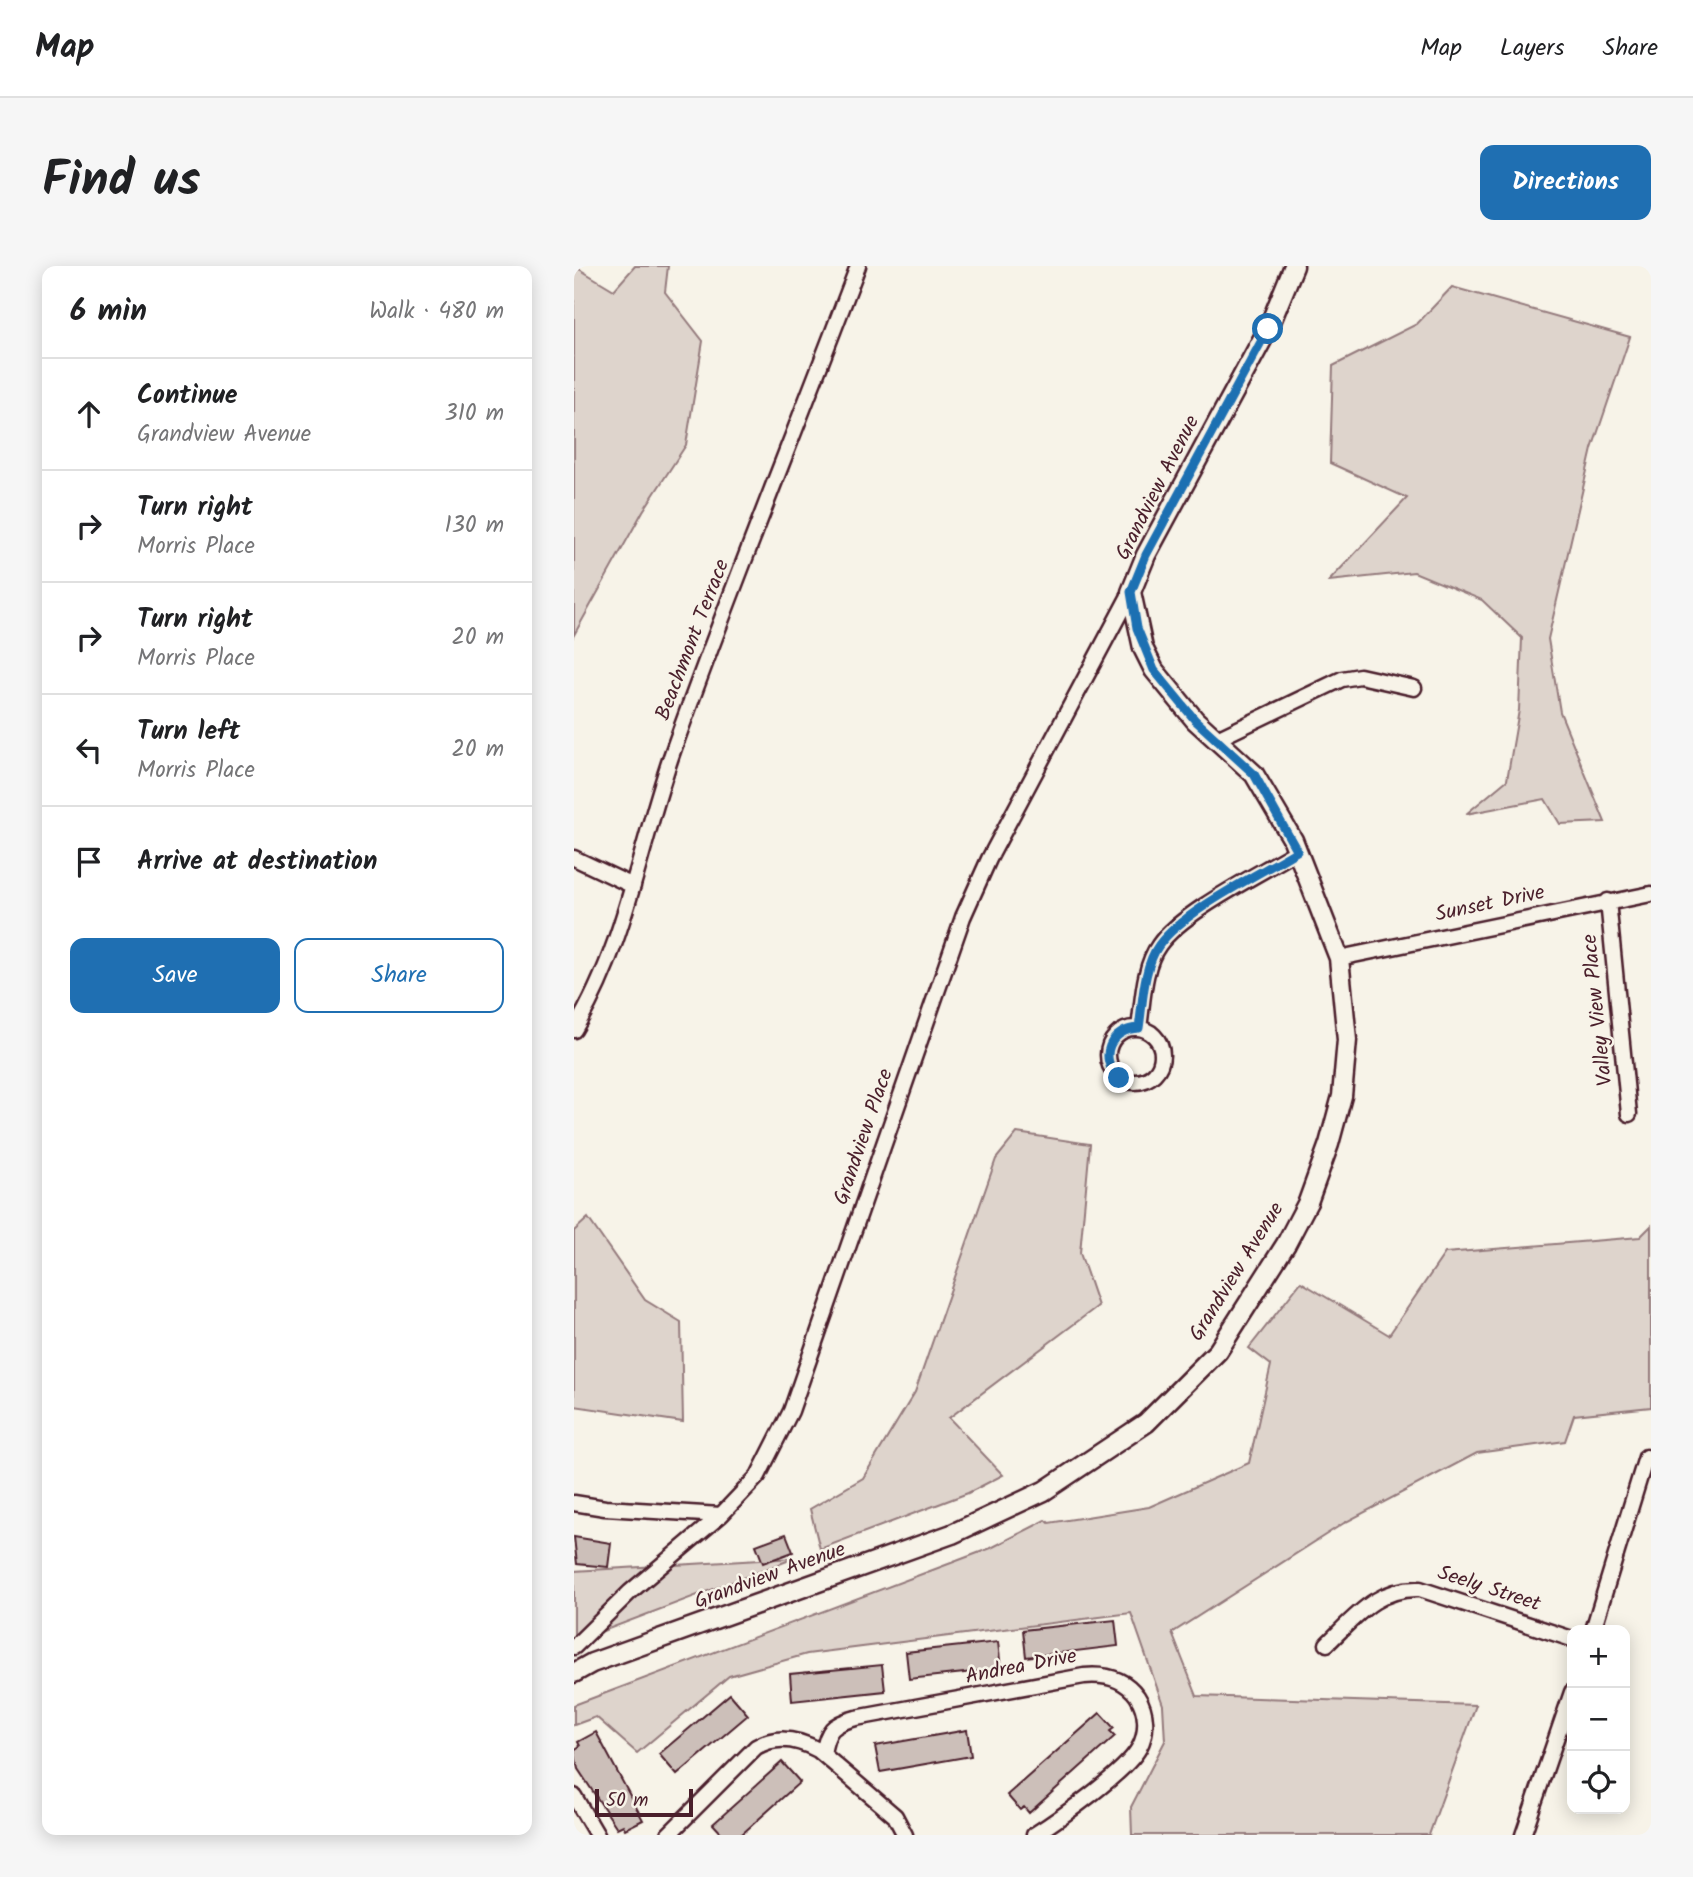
<!DOCTYPE html>
<meta charset="utf-8">
<style>
:root{--surface:#fff;--page:#f6f6f6;--text:#202124;--muted:#757577;--line:#e0e0e0;--accent:#1f6fb2}
body{margin:0;font-family:Kalam,sans-serif;background:var(--page);color:var(--text)}
.controls{position:absolute;right:21px;bottom:21px;display:grid;overflow:hidden;border-radius:14px;box-shadow:0 4px 18px #0003}
.controls button{width:63px;height:63px;display:grid;place-items:center;padding:0;border:0;border-bottom:2px solid var(--line);background:var(--surface);color:var(--text);font:35px sans-serif}
.scale{position:absolute;left:21px;bottom:18px;width:98px;box-sizing:border-box;padding-left:7px;border:4px solid #4a1f2b;border-top:0;font-size:19px;line-height:24px;white-space:nowrap;color:#4a1f2b;-webkit-text-stroke:5px #f7f3e8;paint-order:stroke}
.stop{position:absolute;width:21px;height:21px;margin:-16px;border:5px solid #1f6fb2;border-radius:50%;background:#fff}
.stop.end{background:#1f6fb2;border-color:#fff;box-shadow:0 2px 7px #0008}
.list{margin:0;padding:0;list-style:none}
h2{display:flex;justify-content:space-between;align-items:center;height:91px;margin:0;padding:0 28px;font-size:30px}
h2 small{font-size:23px;font-weight:400;color:var(--muted)}
.list li{display:grid;grid-template-columns:46px 1fr auto;gap:21px;align-items:center;box-sizing:border-box;height:112px;padding:0 28px;border-top:2px solid var(--line)}
.list b{display:block;font-size:26px;white-space:nowrap}
.list p{margin:0;font-size:23px;white-space:nowrap;color:var(--muted)}
.list em{font-size:23px;font-style:normal;color:var(--muted)}
.actions{display:flex;gap:14px;padding:21px 28px}
.actions a{flex:1;padding:16px 0;border:2px solid var(--accent);border-radius:14px;text-align:center;font-size:24px;color:var(--accent)}
.actions .main{background:var(--accent);color:#fff}
.icon{flex:none;width:38px;height:38px;fill:none;stroke:currentColor;stroke-width:2;stroke-linecap:round;stroke-linejoin:round}
.map{position:relative;flex:none;width:1077px;height:1569px;overflow:hidden;border-radius:14px}
header{display:flex;align-items:center;gap:42px;box-sizing:border-box;height:98px;padding:0 35px;background:var(--surface);border-bottom:2px solid var(--line)}
header strong{font-size:33px}
nav{display:flex;gap:38px;margin-inline-start:auto;font-size:24px}
.intro{display:flex;align-items:center;justify-content:space-between;box-sizing:border-box;height:168px;padding:0 42px}
h1{margin:0;font-size:49px}
.button{padding:18px 32px;border-radius:14px;background:var(--accent);color:#fff;font-size:24px;font-weight:700}
main{display:flex;gap:42px;padding:0 42px}
aside{flex:1;background:var(--surface);border-radius:14px;box-shadow:0 4px 18px #0003}
.map>svg:first-child{display:block}
</style>
<header>
<strong>Map</strong>
<nav><a>Map</a><a>Layers</a><a>Share</a></nav>
</header>
<div class="intro"><h1>Find us</h1><a class="button">Directions</a></div>
<main>
<aside>
<h2>6 min<small>Walk · 480 m</small></h2>
<ul class="list">
<li><svg class="icon" aria-label="ahead" viewBox="0 0 24 24"><path d="M12 20V5M6 11l6-6 6 6"/></svg><div><b>Continue</b><p>Grandview Avenue</p></div><em>310 m</em></li>
<li><svg class="icon" aria-label="right" viewBox="0 0 24 24"><path d="M7 20v-9h11M14 6l5 5-5 5"/></svg><div><b>Turn right</b><p>Morris Place</p></div><em>130 m</em></li>
<li><svg class="icon" aria-label="right" viewBox="0 0 24 24"><path d="M7 20v-9h11M14 6l5 5-5 5"/></svg><div><b>Turn right</b><p>Morris Place</p></div><em>20 m</em></li>
<li><svg class="icon" aria-label="left" viewBox="0 0 24 24"><path d="M17 20v-9H6M10 6l-5 5 5 5"/></svg><div><b>Turn left</b><p>Morris Place</p></div><em>20 m</em></li>
<li><svg class="icon" aria-label="arrive" viewBox="0 0 24 24"><path d="M6 21V4h12l-3 4 3 4H6"/></svg><div><b>Arrive at destination</b></div></li>
</ul>
<div class="actions"><a class="main">Save</a><a>Share</a></div>
</aside>
<div class="map">
<svg width="1077" height="1569" viewBox="0 0 1077 1569">
<rect width="100%" height="100%" fill="#f7f3e8"/>
<filter id="ink" filterUnits="userSpaceOnUse"><feTurbulence type="fractalNoise" baseFrequency=".0143" numOctaves="2"/><feDisplacementMap in="SourceGraphic" scale="14" xChannelSelector="R" yChannelSelector="G"/><feConvolveMatrix kernelMatrix="1 2 1 2 8 2 1 2 1" color-interpolation-filters="sRGB"/></filter>
<g filter="url(#ink)">
<path fill="#ded4cc" stroke="#947a7c" stroke-width="2" d="M0 0 40 24 61 0H94L91 26 129 75 112 179 69 245 0 369Z
M878 21 1056 71 1018 183 974 373 986 446 1031 556 986 558 971 533 892 548 933 514 945 444 948 372 908 334 840 306 755 315 833 232 756 197 759 100 843 58Z
M443 867 516 878 506 987 524 1040 375 1152 429 1209 394 1227 246 1283 236 1243 289 1212 341 1126 422 893Z
M14 952 71 1034 107 1056 109 1156 0 1140V965Z
M1077 960V1141L1000 1149 991 1175 903 1187 770 1257 598 1367 623 1430 902 1439 855 1569H558L557 1541 591 1475 589 1439 557 1347 233 1388 155 1410 63 1487 22 1451 0 1459V1439L417 1282 472 1254 475 1257 575 1241 675 1197 697 1099 675 1082 727 1016 815 1069 871 987 1066 971Z
M221 1292 0 1376V1305Z"/>
<path fill="#ccbfb9" stroke="#4a1f2b" stroke-width="2" d="M212 1268 219 1286 189 1297 182 1279Z
M0 1271 37 1277 34 1301 3 1298Z
M541 1354 544 1380 452 1391 449 1364Z
M424 1376 427 1403 335 1413 332 1386Z
M308 1399 311 1425 218 1435 216 1408Z
M156 1428 174 1449 103 1509 85 1488Z
M526 1447 540 1462 536 1465 541 1470 455 1547 450 1541 446 1544 433 1529Z
M393 1464 397 1490 306 1506 301 1480Z
M22 1466 69 1554 51 1563 49 1559 43 1562 4 1503 0 1484 6 1480 4 1476Z
M208 1496 226 1516 167 1569H149L139 1558Z"/>
<g fill="none" stroke-linecap="round" stroke-linejoin="round">
<defs>
<path id="minor" d="M643 473 768 413 786 410 840 422
M0 592 59 620
M1034 635 1055 848
M765 692 1077 628
M534 789a27 27 0 1 1 54 0a27 27 0 1 1-54 0Z
M565 762C569 736 569 701 585 679 609 645 686 608 723 585
M0 764C52 679 66 578 99 485 157 322 223 162 284 0
M0 1237 31 1242 147 1249
M1019 1364 1072 1191
M753 1378C781 1351 804 1321 846 1323L998 1373
M0 1381 56 1326 147 1249 184 1210 217 1145 389 651 415 593 557 326
M249 1488C253 1464 258 1458 282 1452L510 1410C531 1408 550 1412 563 1430 573 1445 574 1466 565 1482 552 1506 485 1553 460 1569
M0 1530 23 1569
M94 1569 182 1481C202 1469 224 1473 244 1484L321 1550 331 1569
M949 1569 998 1426"/>
<path id="major" d="M0 1407 18 1397 378 1268 470 1225 572 1157 644 1085 712 978 734 936 755 878 768 830 773 774 765 692 719 574 680 508 621 454 580 404 569 382 557 326 572 289 694 63 720 0"/>
</defs>
<use href="#minor" stroke="#4a1f2b" stroke-width="19"/>
<use href="#major" stroke="#4a1f2b" stroke-width="23"/>
<use href="#minor" stroke="#f7f3e8" stroke-width="14"/>
<use href="#major" stroke="#f7f3e8" stroke-width="18"/>
</g>
</g>
<g fill="none" stroke-linecap="round" stroke-linejoin="round" filter="url(#ink)">
<path stroke="#1f6fb2" stroke-width="9" d="M545 812C523 792 536 763 565 762 569 736 569 701 585 679 609 645 686 608 723 585L680 508 621 454 580 404 563 362 557 326 572 289 694 63"/>
</g>
<g text-anchor="middle" dominant-baseline="central" stroke-width="5" stroke-linejoin="round" paint-order="stroke">
<g font-size="21" fill="#4a1f2b" stroke="#f7f3e8">
<text transform="translate(584 222) rotate(-63)">Grandview Avenue</text>
<text transform="translate(119 374) rotate(-69)">Beachmont Terrace</text>
<text transform="translate(916 638) rotate(-12)">Sunset Drive</text>
<text transform="translate(1024 744) rotate(-96)">Valley View Place</text>
<text transform="translate(290 871) rotate(-71)">Grandview Place</text>
<text transform="translate(663 1006) rotate(-58)">Grandview Avenue</text>
<text transform="translate(196 1310) rotate(-20)">Grandview Avenue</text>
<text transform="translate(915 1323) rotate(18)">Seely Street</text>
<text transform="translate(447 1401) rotate(-11)">Andrea Drive</text>
</g>
</g>
</svg>
<div class="controls">
<button>+</button>
<button>−</button>
<button><svg class="icon" aria-label="locate" viewBox="0 0 24 24"><circle cx="12" cy="12" r="6"/><path d="M12 2v4M12 18v4M2 12h4M18 12h4"/></svg></button>
</div>
<div class="scale">50 m</div>
<div class="stop" style="left:694px;top:63px"></div>
<div class="stop end" style="left:545px;top:812px"></div>
</div>
</main>
